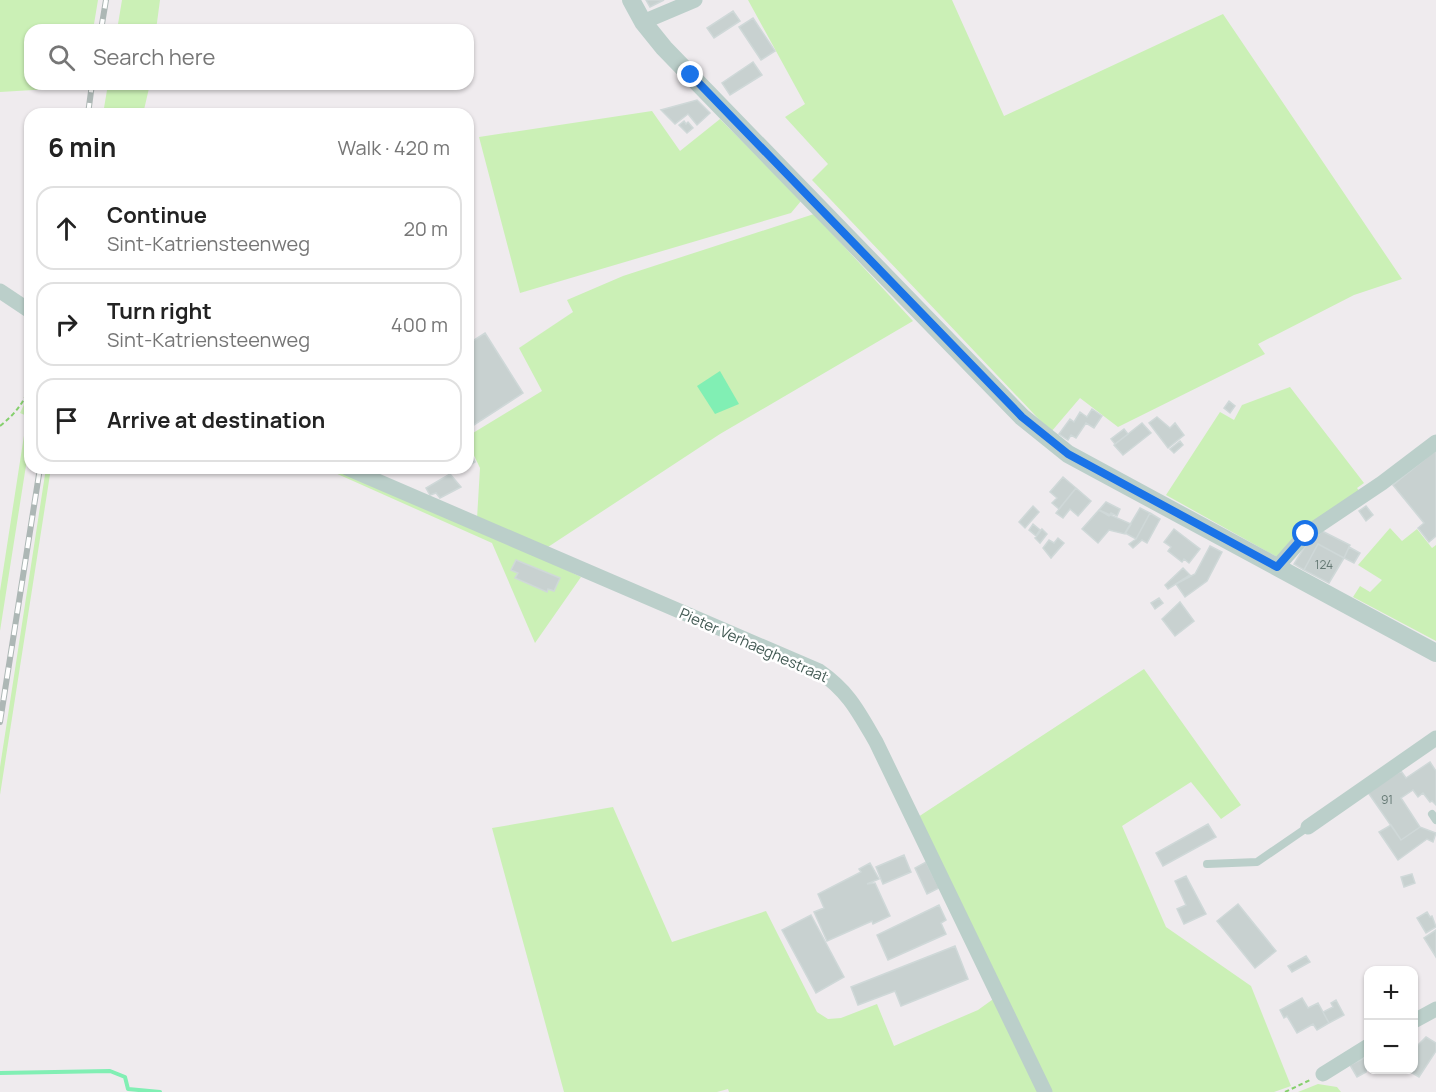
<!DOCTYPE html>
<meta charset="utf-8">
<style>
:root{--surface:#fff;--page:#f2f2f2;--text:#222;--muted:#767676;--line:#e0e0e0}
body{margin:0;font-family:Manrope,sans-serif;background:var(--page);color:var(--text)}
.controls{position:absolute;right:18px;bottom:18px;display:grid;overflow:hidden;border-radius:12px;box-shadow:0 2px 4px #0004}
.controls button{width:54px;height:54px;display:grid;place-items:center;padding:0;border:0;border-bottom:2px solid var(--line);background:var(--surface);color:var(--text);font:30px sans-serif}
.stop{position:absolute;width:18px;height:18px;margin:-14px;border:4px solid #1a73e8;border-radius:50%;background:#fff}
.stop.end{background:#1a73e8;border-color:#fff;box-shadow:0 2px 6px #0008}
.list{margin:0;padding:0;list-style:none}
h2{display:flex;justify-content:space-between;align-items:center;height:78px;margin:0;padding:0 24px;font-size:26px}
h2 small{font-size:20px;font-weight:400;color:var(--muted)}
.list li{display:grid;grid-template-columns:39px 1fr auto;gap:18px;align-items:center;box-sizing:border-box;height:84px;margin:0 12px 12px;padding:0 12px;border:2px solid var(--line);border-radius:18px}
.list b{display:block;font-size:22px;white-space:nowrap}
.list p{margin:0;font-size:20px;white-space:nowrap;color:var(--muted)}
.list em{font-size:20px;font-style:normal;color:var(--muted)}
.icon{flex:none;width:33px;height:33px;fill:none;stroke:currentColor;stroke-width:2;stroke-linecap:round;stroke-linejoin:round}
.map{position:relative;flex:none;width:1436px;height:1092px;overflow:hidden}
.search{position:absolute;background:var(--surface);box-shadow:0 2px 4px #0004;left:24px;top:24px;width:450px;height:66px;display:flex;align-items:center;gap:15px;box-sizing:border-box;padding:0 21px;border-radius:18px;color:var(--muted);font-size:22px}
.panel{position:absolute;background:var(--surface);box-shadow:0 2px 4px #0004;left:24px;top:108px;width:450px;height:366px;border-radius:18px}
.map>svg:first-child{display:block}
</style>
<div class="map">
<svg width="1436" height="1092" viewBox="0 0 1436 1092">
<rect width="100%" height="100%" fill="#efebee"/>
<path fill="#cbf0b6" d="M0 0H98L93 30H30V84H84V87L0 92Z
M122 0H160L156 30H117Z
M748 0H952L1004 116 1223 14 1402 279 1354 295 1258 344 1265 354 1118 427 1080 398 1051 432 812 180 828 164 785 117 805 104Z
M108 84H150L143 114H103Z
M652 111 680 151 720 119 801 201 791 213 520 293 479 137Z
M814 214 913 321 720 434 548 547 477 519 480 468 468 443V436L542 391 519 348 573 312 567 300 623 276Z
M1290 387 1364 483 1357 488 1361 493 1277 557 1166 495 1220 412 1234 420 1242 405Z
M30 392V440L0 631V591L27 416 20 413Z
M46 468H51L0 795V767Z
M324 468H339L495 536 581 577 535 643 492 543Z
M1390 528 1402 541 1417 529 1432 548 1436 545V641L1353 597 1360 586 1370 592 1382 580 1358 565Z
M1144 669 1241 805 1221 819 1191 782 1122 826 1166 927 1251 986 1291 1086 1274 1092H1051L915 819Z
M613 807 672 942 766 911 817 1012 828 1019 841 1018 877 1004 894 1046 978 1010 996 997 1040 1092H729L728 1089 717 1092H564L492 828Z
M1318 1084 1337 1087 1341 1092H1298Z"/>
<path fill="#81efb4" d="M720 371 739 404 715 414 697 386Z"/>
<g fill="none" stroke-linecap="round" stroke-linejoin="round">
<path stroke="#81efb4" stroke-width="4" d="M0 1073 110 1071 125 1077 128 1089 160 1092"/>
</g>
<path fill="#c8d1d0" stroke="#cfd8d8" stroke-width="1.5" d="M646 0H664L650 7Z
M733 11 740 21 714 38 707 28Z
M753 18 775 51 761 60 739 27Z
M753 62 762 75 730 95 722 83Z
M697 100 710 113 697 125 688 114 675 124 661 110Z
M684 121 686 124 688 122 693 128 687 133 679 125Z
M485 333 523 393 474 425 468 415V344Z
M1229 401 1235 406 1230 413 1224 408Z
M1092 409 1102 416 1094 428 1086 423 1076 438 1071 435 1068 440 1059 434 1070 419 1074 422 1080 412 1087 417Z
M1157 417 1170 428 1175 423 1184 435 1168 448 1149 423Z
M1142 423 1151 433 1123 455 1114 445Z
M1124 429 1128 434 1115 444 1111 439Z
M1180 441 1183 445 1174 453 1170 449Z
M468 446 475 462 468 466Z
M1436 450V536L1429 542 1418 528 1424 523 1393 485Z
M450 474 461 487 440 498 436 493 430 495 426 488Z
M1063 477 1076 488 1059 509 1052 503 1057 498 1050 492Z
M1076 488 1091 501 1078 516 1070 509 1063 518 1056 513Z
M1106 502 1120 509 1117 516 1111 513 1109 516 1099 510Z
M1033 506 1039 512 1025 528 1019 522Z
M1366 506 1373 515 1366 521 1359 511Z
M1140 508 1150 513 1136 539 1125 533Z
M1099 510 1131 524 1125 534 1109 530 1098 543 1082 529Z
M1150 513 1160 519 1147 543 1142 540 1133 548 1129 544 1136 539Z
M1033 524 1040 530 1036 536 1029 530Z
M1042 529 1047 534 1040 543 1035 538Z
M1174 529 1200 549 1189 563 1184 559 1182 562 1168 551 1171 547 1164 542Z
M1322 531 1350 545 1344 558 1318 544 1304 570 1294 564 1309 540 1312 541Z
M1058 538 1064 543 1051 558 1043 548 1049 540 1054 543Z
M1318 544 1344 558 1329 583 1304 570Z
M1210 546 1222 552 1207 581 1185 597 1176 584 1195 574Z
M1349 547 1360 553 1354 563 1344 558Z
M516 560 560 578 554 591 548 589 547 592 515 578 518 573 511 570Z
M1183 568 1190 575 1168 589 1165 585Z
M1159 598 1163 603 1155 609 1151 603Z
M1180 602 1194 621 1175 636 1162 619Z
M1430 762 1436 771V805L1432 801 1430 802 1423 793 1418 797 1413 790 1401 798 1420 827 1401 840 1367 791 1401 771 1406 778Z
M1208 824 1216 837 1163 866 1156 853Z
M1391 825 1401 840 1420 827 1436 833 1433 842 1427 839 1398 860 1379 832Z
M904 855 911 872 883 884 876 867Z
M926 862 939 888 927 894 915 868Z
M870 863 879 879 867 884 875 883 890 916 873 924 872 921 827 941 814 912 824 908 818 894 861 872 859 869Z
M1412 874 1415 883 1404 887 1401 877Z
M1186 876 1206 914 1184 924 1177 909 1186 905 1175 881Z
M1238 904 1276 951 1255 968 1217 921Z
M939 905 946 920 941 923 946 934 888 960 877 935Z
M1427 912 1430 917 1432 916 1436 927 1426 933 1417 918Z
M811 915 844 977 816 993 782 930Z
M1436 930V957L1424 938Z
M955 946 968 979 901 1006 895 991 858 1005 851 987Z
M1306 956 1310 962 1292 972 1288 966Z
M1302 998 1308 1008 1318 1003 1329 1023 1317 1030 1313 1024 1297 1033 1287 1016 1284 1018 1280 1010Z
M1336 1000 1344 1015 1329 1023 1323 1012 1333 1007 1331 1003Z
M1426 1037 1436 1043V1051L1419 1077 1407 1070H1414V1049Z
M1368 1056 1366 1072 1357 1077 1350 1065Z"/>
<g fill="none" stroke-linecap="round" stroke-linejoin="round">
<path stroke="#85cf6d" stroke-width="2" stroke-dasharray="4.5 3" stroke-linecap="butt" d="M0 426C15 414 24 403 30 385
M1285 1092 1312 1079"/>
<path stroke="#bbcfca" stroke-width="8" d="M1432 814 1436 820
M1207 864 1257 862 1308 827"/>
<path stroke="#bbcfca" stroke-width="15" d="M643 22 695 0
M0 291 30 311
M347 468 819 671C849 692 858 711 876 742L1045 1092
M1277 567 1306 534 1382 483 1436 442
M1308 827 1436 738
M1414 1021 1436 1009
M1323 1074 1368 1046"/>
<path stroke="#bbcfca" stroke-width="18" d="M631 0 643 22 664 48 1022 417 1068 454 1436 653"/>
<defs>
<path id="rail" d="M101 30 106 0
M88 114 92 84
M0 722 40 468"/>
</defs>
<use href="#rail" stroke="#adb7b5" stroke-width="6"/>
<use href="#rail" stroke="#fff" stroke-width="4" stroke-dasharray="11" stroke-linecap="butt"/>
</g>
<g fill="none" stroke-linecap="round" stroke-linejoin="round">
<path stroke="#1a73e8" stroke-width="8" d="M691 75 1022 417 1068 454 1277 567 1306 534"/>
</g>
<g text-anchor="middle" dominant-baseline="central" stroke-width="5" stroke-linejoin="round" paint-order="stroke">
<g font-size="12" fill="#647873">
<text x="1324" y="564">124</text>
<text x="1387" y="799">91</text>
</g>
<g font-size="15" fill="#435a54" stroke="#fff">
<text transform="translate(754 645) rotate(24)">Pieter Verhaeghestraat</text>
</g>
</g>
</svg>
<div class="controls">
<button>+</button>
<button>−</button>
</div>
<div class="stop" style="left:1306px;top:534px"></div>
<div class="stop end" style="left:691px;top:75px"></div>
<div class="search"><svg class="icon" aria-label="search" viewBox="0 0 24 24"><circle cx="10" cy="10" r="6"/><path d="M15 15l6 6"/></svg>Search here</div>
<section class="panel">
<h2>6 min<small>Walk · 420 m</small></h2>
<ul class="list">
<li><svg class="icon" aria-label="ahead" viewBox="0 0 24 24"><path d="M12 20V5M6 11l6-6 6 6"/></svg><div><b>Continue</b><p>Sint-Katriensteenweg</p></div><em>20 m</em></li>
<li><svg class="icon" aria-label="right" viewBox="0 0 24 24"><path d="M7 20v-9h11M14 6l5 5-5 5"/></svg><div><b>Turn right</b><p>Sint-Katriensteenweg</p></div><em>400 m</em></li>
<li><svg class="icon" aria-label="arrive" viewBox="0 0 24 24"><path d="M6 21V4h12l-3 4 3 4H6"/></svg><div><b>Arrive at destination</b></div></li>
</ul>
</section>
</div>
